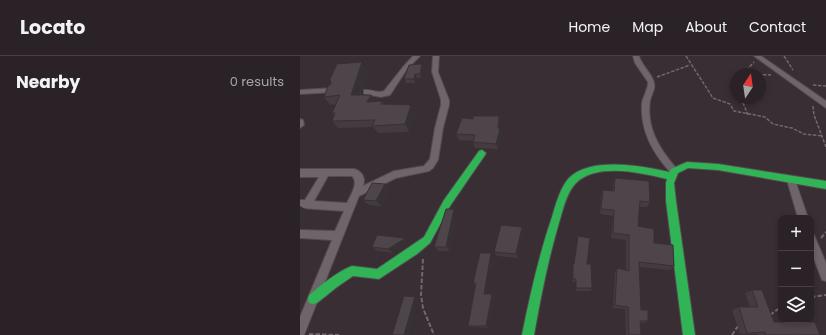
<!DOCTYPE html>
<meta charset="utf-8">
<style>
:root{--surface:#2a2227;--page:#362f33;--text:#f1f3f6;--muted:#a5a4a7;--line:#463f44}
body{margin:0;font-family:Poppins,sans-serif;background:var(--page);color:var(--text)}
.controls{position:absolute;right:12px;bottom:12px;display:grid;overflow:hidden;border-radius:8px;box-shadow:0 2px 6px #0003}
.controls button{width:36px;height:36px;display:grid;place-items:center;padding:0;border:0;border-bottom:1px solid var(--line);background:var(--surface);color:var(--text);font:20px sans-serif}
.compass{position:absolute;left:430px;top:12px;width:36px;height:36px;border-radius:50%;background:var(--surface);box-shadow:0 2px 6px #0003;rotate:13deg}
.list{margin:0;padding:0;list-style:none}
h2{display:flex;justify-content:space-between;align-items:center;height:52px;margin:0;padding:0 16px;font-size:17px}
h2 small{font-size:13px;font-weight:400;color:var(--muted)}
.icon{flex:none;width:22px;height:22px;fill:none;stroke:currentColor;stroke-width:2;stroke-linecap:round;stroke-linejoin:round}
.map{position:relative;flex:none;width:526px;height:279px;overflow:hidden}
header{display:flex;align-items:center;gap:24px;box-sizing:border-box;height:56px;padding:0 20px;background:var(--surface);border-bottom:1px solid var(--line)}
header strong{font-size:19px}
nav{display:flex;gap:22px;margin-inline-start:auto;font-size:14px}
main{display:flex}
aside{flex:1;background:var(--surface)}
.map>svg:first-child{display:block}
</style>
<header>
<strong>Locato</strong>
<nav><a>Home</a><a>Map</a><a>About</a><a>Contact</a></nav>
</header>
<main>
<aside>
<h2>Nearby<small>0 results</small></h2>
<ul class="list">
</ul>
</aside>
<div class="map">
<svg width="526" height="279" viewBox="0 0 526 279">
<rect width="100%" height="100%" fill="#382e34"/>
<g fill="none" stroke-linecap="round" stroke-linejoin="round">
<defs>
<path id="street" d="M113 0H120L107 13 90 39 81 41 64 38V34C71 33 78 38 84 35L103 11Z
M133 0H139L138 16 149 44V49L143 72 138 104 133 112 129 115 96 122 59 140 4 279H0V261L32 184 0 182V174L35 175 44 155 0 152V144H5L19 121H0V113H54C62 115 66 122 63 130L94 115 124 110 130 103 135 72 141 49V44L132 16ZM28 120H52C59 127 51 138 47 147L14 145Z
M333 0H339C342 10 353 19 354 27 356 33 351 39 350 45 346 72 360 94 377 113L378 115 377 117H371C353 97 340 75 342 47 343 40 348 34 348 26L335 7Z
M454 0H461L526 45V52Z
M34 32H36V36L0 38V34Z
M0 63 3 64 4 69 0 72Z
M491 120 494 121 495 124 508 162H498L487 124 488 121Z
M511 177 514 179 526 207V225L522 224 511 195Z"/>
<path id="fast" d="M182 94 186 97 185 99 150 150 130 187 117 198 79 223 53 220 37 231 17 247 13 248 9 247 8 243 9 239C22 229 36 216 52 210L77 213 124 181 144 144 179 95Z
M387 106 418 108 526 125V133L418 114 388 112 378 117 374 127 376 145 395 279H383L366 145V127L367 123C342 117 297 106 276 127 268 135 264 149 261 160 249 199 241 239 234 279H222C230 239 239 199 252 161 256 148 260 132 269 122 291 100 343 110 369 116L371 113Z"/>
</defs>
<use href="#street" stroke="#534b50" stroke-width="2"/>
<use href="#fast" stroke="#534b50" stroke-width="2"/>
<path stroke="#70696d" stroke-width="1.5" stroke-dasharray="3.5 1.5" stroke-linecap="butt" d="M386 0 413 42 430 48 434 55 465 61 473 68 492 72 504 78 523 80
M484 0 493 14
M443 18 454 6
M448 18 471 19
M357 21 390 9
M513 29 526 30
M441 42 448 59
M513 50 514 59 526 91"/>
<path stroke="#70696d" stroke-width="2" stroke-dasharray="4.5 2" stroke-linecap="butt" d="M521 182 526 176
M123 203 121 239 123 252 134 279
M511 241 526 239
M470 259 481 251
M9 278 39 279
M432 279 438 270"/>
<use href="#street" fill="#6e656a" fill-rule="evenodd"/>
<use href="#fast" fill="#30b455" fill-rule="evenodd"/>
</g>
<path fill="#433b40" d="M124 12 121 22H117L115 27H106L104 23Z
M67 14 60 39H71L75 45H82L84 48 116 56 109 76 78 77 73 71 38 72 32 65 34 60 32 57 36 48 30 49 24 41Z
M199 60 201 66 200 73 202 78 198 93 175 92 173 86 174 85 159 84 156 78 173 63Z
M315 122 350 146 347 151H339L338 170 374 210 370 214 339 211 341 254 348 265 345 267H340L341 279H326L325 253 313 252 315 216 317 212 326 214V184L311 182 313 160 300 158 301 140 303 134 313 135V128Z
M85 128 90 133 82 150 69 149 63 144Z
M157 158 150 195H139L134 191Z
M222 171 223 176 218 202 197 200 194 196Z
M109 186V187L94 197 78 195 72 191Z
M191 197 194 201 187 238H192L194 241 189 272 171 271 168 270 175 229 173 227Z
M273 208H287L292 232 291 235H276V226H272Z
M452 234 474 266 520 279H458L457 278H440L432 254 439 251H450L445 237Z"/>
<path fill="#373034" d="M62 6 67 14 57 47 51 39Z
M122 8 124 12 121 22 120 18Z
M115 18 117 22 115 27 114 23Z
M71 39 76 46H67Z
M111 49 116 56 109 76 105 68Z
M199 60 201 66 200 73 202 78 198 93 196 88Z
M85 128 90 133 82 150 76 145Z
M0 150 7 154 0 166Z
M154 153 157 158 150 195 146 191Z
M222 171 223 176 218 202 216 198Z
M104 182 109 186V187L94 197 88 193Z
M191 197 194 201 187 241 184 238Z
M192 238 194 241 189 272 186 270Z
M115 241 120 243 110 279H104Z"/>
<path fill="#4e454a" stroke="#373034" d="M62 6 51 39H71L67 46 82 45 81 48 111 49 105 68 72 70 75 64 32 65 35 57H32L40 39 24 41 28 30 31 28 30 23 37 8Z
M122 8 120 18H115L114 23H104L109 9Z
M173 60H199L198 72 200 73 196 88 173 86 175 79 156 78 162 62 173 63Z
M315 122 349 125 350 146 340 145 338 170 354 173V187L373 189 374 210 339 206 341 254H348V265H340L341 279H329L328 251 315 249 317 212 329 215V179L313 177 314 154 301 153 303 134 314 135Z
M72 127 85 128 76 145 63 144Z
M146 153H154L146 191H134Z
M201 169 222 171 216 198 194 196Z
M77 179 104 182V183L88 193 72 191Z
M278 180 290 182 287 208H291L292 232H276V223H273V208H274Z
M180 197H191L184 238H192L186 270H168L176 227H173Z
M452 234H462L474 266H515L520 279H466L465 276 447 277 439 251H458Z
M104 240 115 241 104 279H92Z"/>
</svg>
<div class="controls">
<button>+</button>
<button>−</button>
<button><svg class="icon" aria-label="layers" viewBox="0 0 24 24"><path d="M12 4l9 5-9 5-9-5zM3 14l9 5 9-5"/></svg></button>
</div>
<svg class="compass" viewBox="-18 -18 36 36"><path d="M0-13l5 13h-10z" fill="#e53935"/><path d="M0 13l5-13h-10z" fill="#a5a4a7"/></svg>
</div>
</main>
